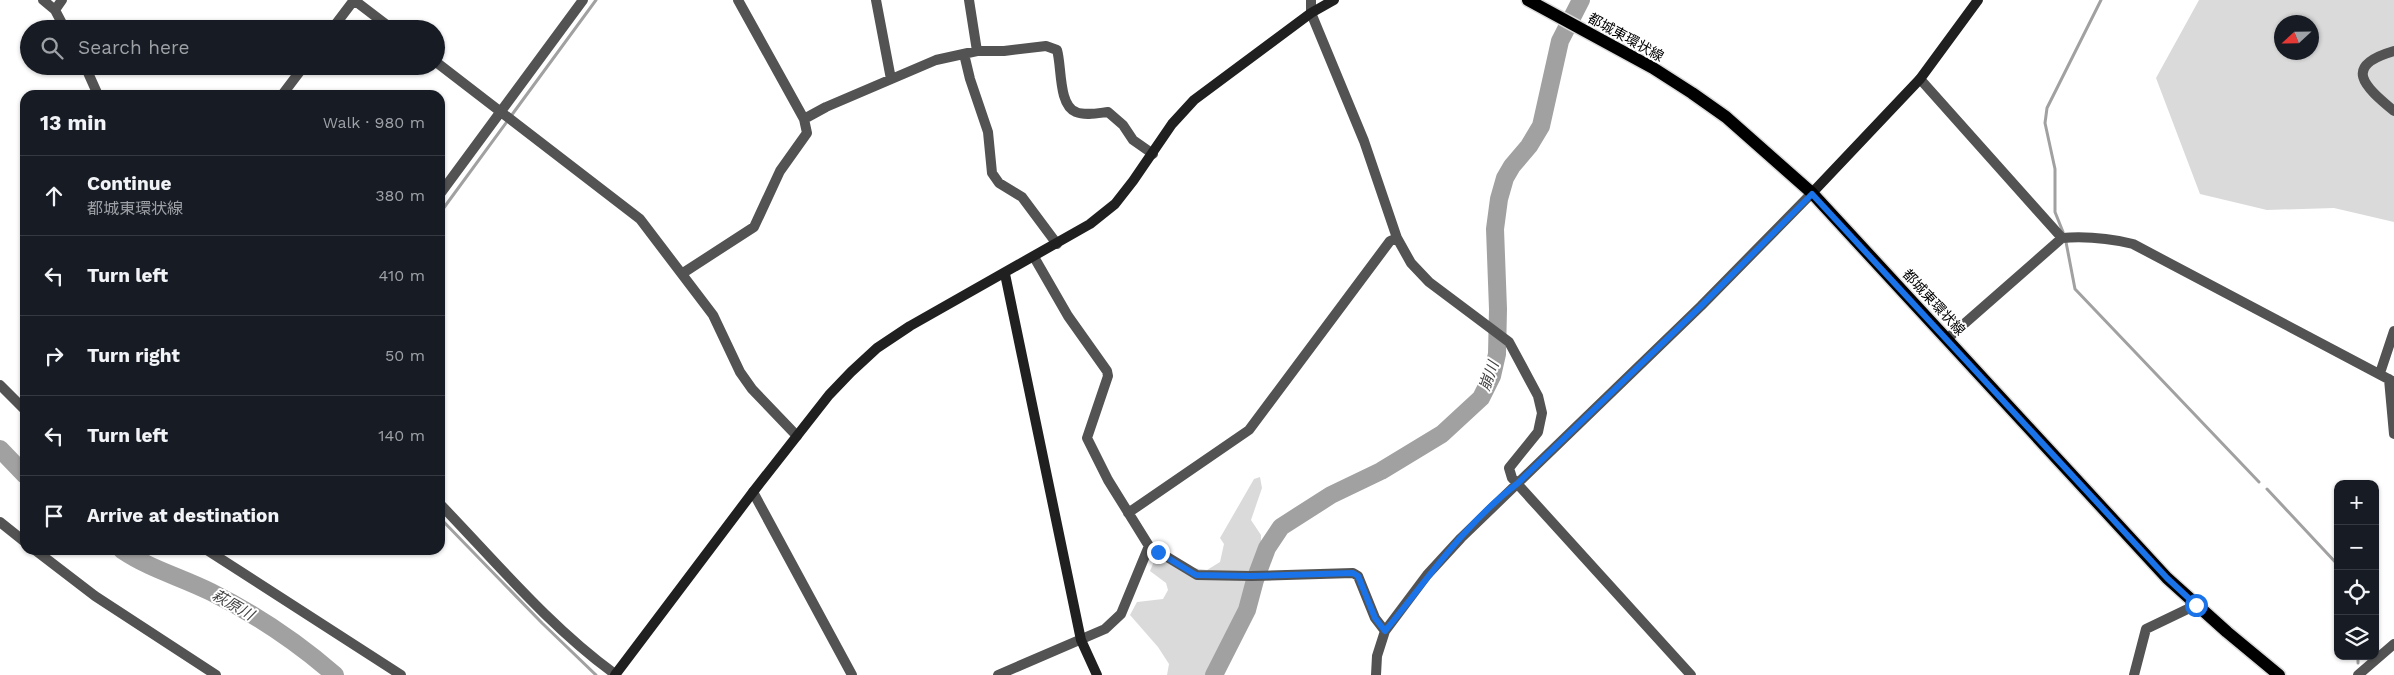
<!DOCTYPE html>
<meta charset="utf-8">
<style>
:root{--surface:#171b24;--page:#20242c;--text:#f1f3f6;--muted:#9ea1a6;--line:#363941}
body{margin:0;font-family:"Work Sans","Noto Sans JP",sans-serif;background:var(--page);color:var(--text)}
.controls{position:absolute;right:15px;bottom:15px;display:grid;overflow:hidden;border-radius:10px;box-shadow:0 1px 4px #0004}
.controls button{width:45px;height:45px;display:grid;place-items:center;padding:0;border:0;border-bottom:1px solid var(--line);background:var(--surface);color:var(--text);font:25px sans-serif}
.compass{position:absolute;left:2274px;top:15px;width:45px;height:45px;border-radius:50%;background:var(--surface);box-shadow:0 1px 4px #0004;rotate:248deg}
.stop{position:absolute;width:15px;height:15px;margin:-11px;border:4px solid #1a73e8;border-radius:50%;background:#fff}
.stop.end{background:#1a73e8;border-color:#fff;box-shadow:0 1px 5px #0008}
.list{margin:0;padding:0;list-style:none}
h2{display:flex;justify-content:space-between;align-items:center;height:65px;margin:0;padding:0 20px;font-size:21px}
h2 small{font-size:16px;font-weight:400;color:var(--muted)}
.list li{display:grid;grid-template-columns:32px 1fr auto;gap:15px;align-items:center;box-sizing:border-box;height:80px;padding:0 20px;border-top:1px solid var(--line)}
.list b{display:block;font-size:19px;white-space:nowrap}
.list p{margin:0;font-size:16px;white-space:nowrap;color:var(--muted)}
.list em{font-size:16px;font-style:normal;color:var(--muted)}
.icon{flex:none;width:28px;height:28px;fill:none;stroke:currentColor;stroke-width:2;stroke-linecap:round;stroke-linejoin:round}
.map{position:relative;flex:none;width:2394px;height:675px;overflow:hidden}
.search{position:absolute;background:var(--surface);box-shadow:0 1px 4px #0004;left:20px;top:20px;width:425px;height:55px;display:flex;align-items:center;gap:12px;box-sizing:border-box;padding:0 18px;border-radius:28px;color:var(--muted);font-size:19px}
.panel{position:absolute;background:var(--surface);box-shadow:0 1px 4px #0004;left:20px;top:90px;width:425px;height:465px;border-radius:15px}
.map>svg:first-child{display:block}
</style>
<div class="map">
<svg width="2394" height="675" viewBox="0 0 2394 675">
<rect width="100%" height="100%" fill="#fff"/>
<path fill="#dadada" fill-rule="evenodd" d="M2199 0H2394V222L2334 208 2267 210 2200 194 2156 78ZM2282 22H2312V52H2282Z
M1260 477 1262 488 1251 520 1261 535V543L1244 611 1211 675H1167L1169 664 1158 647 1130 615 1137 602 1163 599 1168 590 1166 583 1150 571 1157 554 1187 567 1207 570 1220 562 1224 544 1220 538 1254 479Z"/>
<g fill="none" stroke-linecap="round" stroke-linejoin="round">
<path stroke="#a1a1a1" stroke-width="3" d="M440 213 596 0
M2063 232 2055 212V169L2045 123 2047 108 2101 0
M2066 242 2075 289 2259 482
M2267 489 2338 565
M440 518 542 623 596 675
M2358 663V656"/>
<path stroke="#a1a1a1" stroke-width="18" d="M0 449 25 475
M122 550C150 569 181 577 211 592 255 614 298 643 335 675
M1214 675 1247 610 1255 580 1267 548 1281 527 1331 495 1381 471 1442 434 1481 398 1492 376 1497 354 1498 309 1495 229 1499 199 1505 178 1512 166 1529 146 1541 126 1560 41 1581 0"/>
<defs>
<path id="primary" d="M1528 0 1653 68 1692 93 1726 117 1812 193 2167 578 2227 632 2279 675"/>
</defs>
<use href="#primary" stroke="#dbdbdb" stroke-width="15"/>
<path stroke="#535353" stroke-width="10" d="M43 0 55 10 65 29
M354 0 392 29
M876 0 891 79
M969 0 977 51
M1311 0V13L1364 141 1397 238 1411 263 1429 282 1509 342 1538 396 1542 413 1538 432 1509 468 1512 478 1691 675
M55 10 62 0
M332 29 354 0
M2394 51C2342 66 2364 86 2394 111
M964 54 970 79 988 132 992 173 999 183 1022 197 1057 244
M436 62 640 219 713 315 740 372 752 389 797 436
M85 66 98 95
M1920 79 2062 238
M282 95 304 66
M804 119 826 107 936 60 977 51H1004L1046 46 1057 50C1062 66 1058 105 1076 112 1085 116 1099 113 1108 112L1123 125 1133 140 1153 154
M440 194 583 0
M683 273 754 227 780 171 807 133 804 119 738 0
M1948 338 2062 238C2087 236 2108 238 2133 244L2394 382
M2380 373 2394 331
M2389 379 2394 434
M0 385 25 410
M753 492 852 675
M440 504C496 562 550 627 615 674
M1128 513 1249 430 1390 241 1397 238
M0 522 25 542
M1149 546 1197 575 1251 576 1353 573 1358 576 1375 618 1385 631
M35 550 95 596 216 675
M207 550 401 675
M998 675 1105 629 1121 614 1149 546 1108 480 1087 438 1108 376 1107 371 1068 316 1034 257
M1376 675 1377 656 1385 631 1427 575 1461 538 1701 306 1812 193
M2134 675 2146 629 2196 605
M2358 675 2394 644"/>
<path stroke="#202020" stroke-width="10" d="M1812 193 1920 79 1978 0
M1005 274 1081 640 1097 675
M615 675 753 492 829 395 851 372 877 348 910 326 1090 224 1115 204 1133 181 1172 124 1194 100 1311 13 1334 0"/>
<use href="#primary" stroke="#000" stroke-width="12"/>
</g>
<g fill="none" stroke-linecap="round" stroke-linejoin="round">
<path stroke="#1a73e8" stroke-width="6" d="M1158 552 1196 575 1251 576 1353 573 1358 576 1375 618 1385 631C1427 580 1465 523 1518 483L1701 306 1812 194 2167 578 2196 605"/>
</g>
<g text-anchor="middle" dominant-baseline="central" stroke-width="4" stroke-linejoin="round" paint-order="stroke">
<g font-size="14" fill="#000" stroke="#fff">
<text transform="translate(1626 37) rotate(29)">都城東環状線</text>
<text transform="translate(1934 302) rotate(47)">都城東環状線</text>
</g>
<g font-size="15" font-style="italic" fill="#424242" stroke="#fff">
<text transform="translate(1489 376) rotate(-71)">崩川</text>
<text transform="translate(233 605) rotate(30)">萩原川</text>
</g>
</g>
</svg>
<div class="controls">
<button>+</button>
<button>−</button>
<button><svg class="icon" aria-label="locate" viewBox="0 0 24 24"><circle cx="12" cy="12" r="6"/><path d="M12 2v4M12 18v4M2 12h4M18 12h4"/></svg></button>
<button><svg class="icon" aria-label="layers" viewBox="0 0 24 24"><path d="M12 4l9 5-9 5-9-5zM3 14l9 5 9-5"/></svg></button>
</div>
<svg class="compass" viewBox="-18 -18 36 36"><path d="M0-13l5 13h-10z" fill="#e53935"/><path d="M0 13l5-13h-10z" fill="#9ea1a6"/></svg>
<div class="stop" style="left:2196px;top:605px"></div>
<div class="stop end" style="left:1158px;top:552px"></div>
<div class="search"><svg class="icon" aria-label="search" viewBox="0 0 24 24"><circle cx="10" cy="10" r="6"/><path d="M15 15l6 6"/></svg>Search here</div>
<section class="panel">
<h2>13 min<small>Walk · 980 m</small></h2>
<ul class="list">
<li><svg class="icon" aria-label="ahead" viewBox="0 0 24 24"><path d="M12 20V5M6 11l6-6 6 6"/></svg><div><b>Continue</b><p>都城東環状線</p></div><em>380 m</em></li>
<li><svg class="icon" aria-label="left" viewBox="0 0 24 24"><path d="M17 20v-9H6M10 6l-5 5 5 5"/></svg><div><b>Turn left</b></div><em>410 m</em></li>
<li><svg class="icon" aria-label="right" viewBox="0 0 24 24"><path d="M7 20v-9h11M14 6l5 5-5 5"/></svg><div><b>Turn right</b></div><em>50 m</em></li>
<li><svg class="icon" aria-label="left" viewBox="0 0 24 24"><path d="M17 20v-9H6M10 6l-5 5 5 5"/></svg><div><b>Turn left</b></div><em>140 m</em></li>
<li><svg class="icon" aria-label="arrive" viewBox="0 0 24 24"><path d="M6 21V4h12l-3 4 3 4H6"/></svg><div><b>Arrive at destination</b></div></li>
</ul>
</section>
</div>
